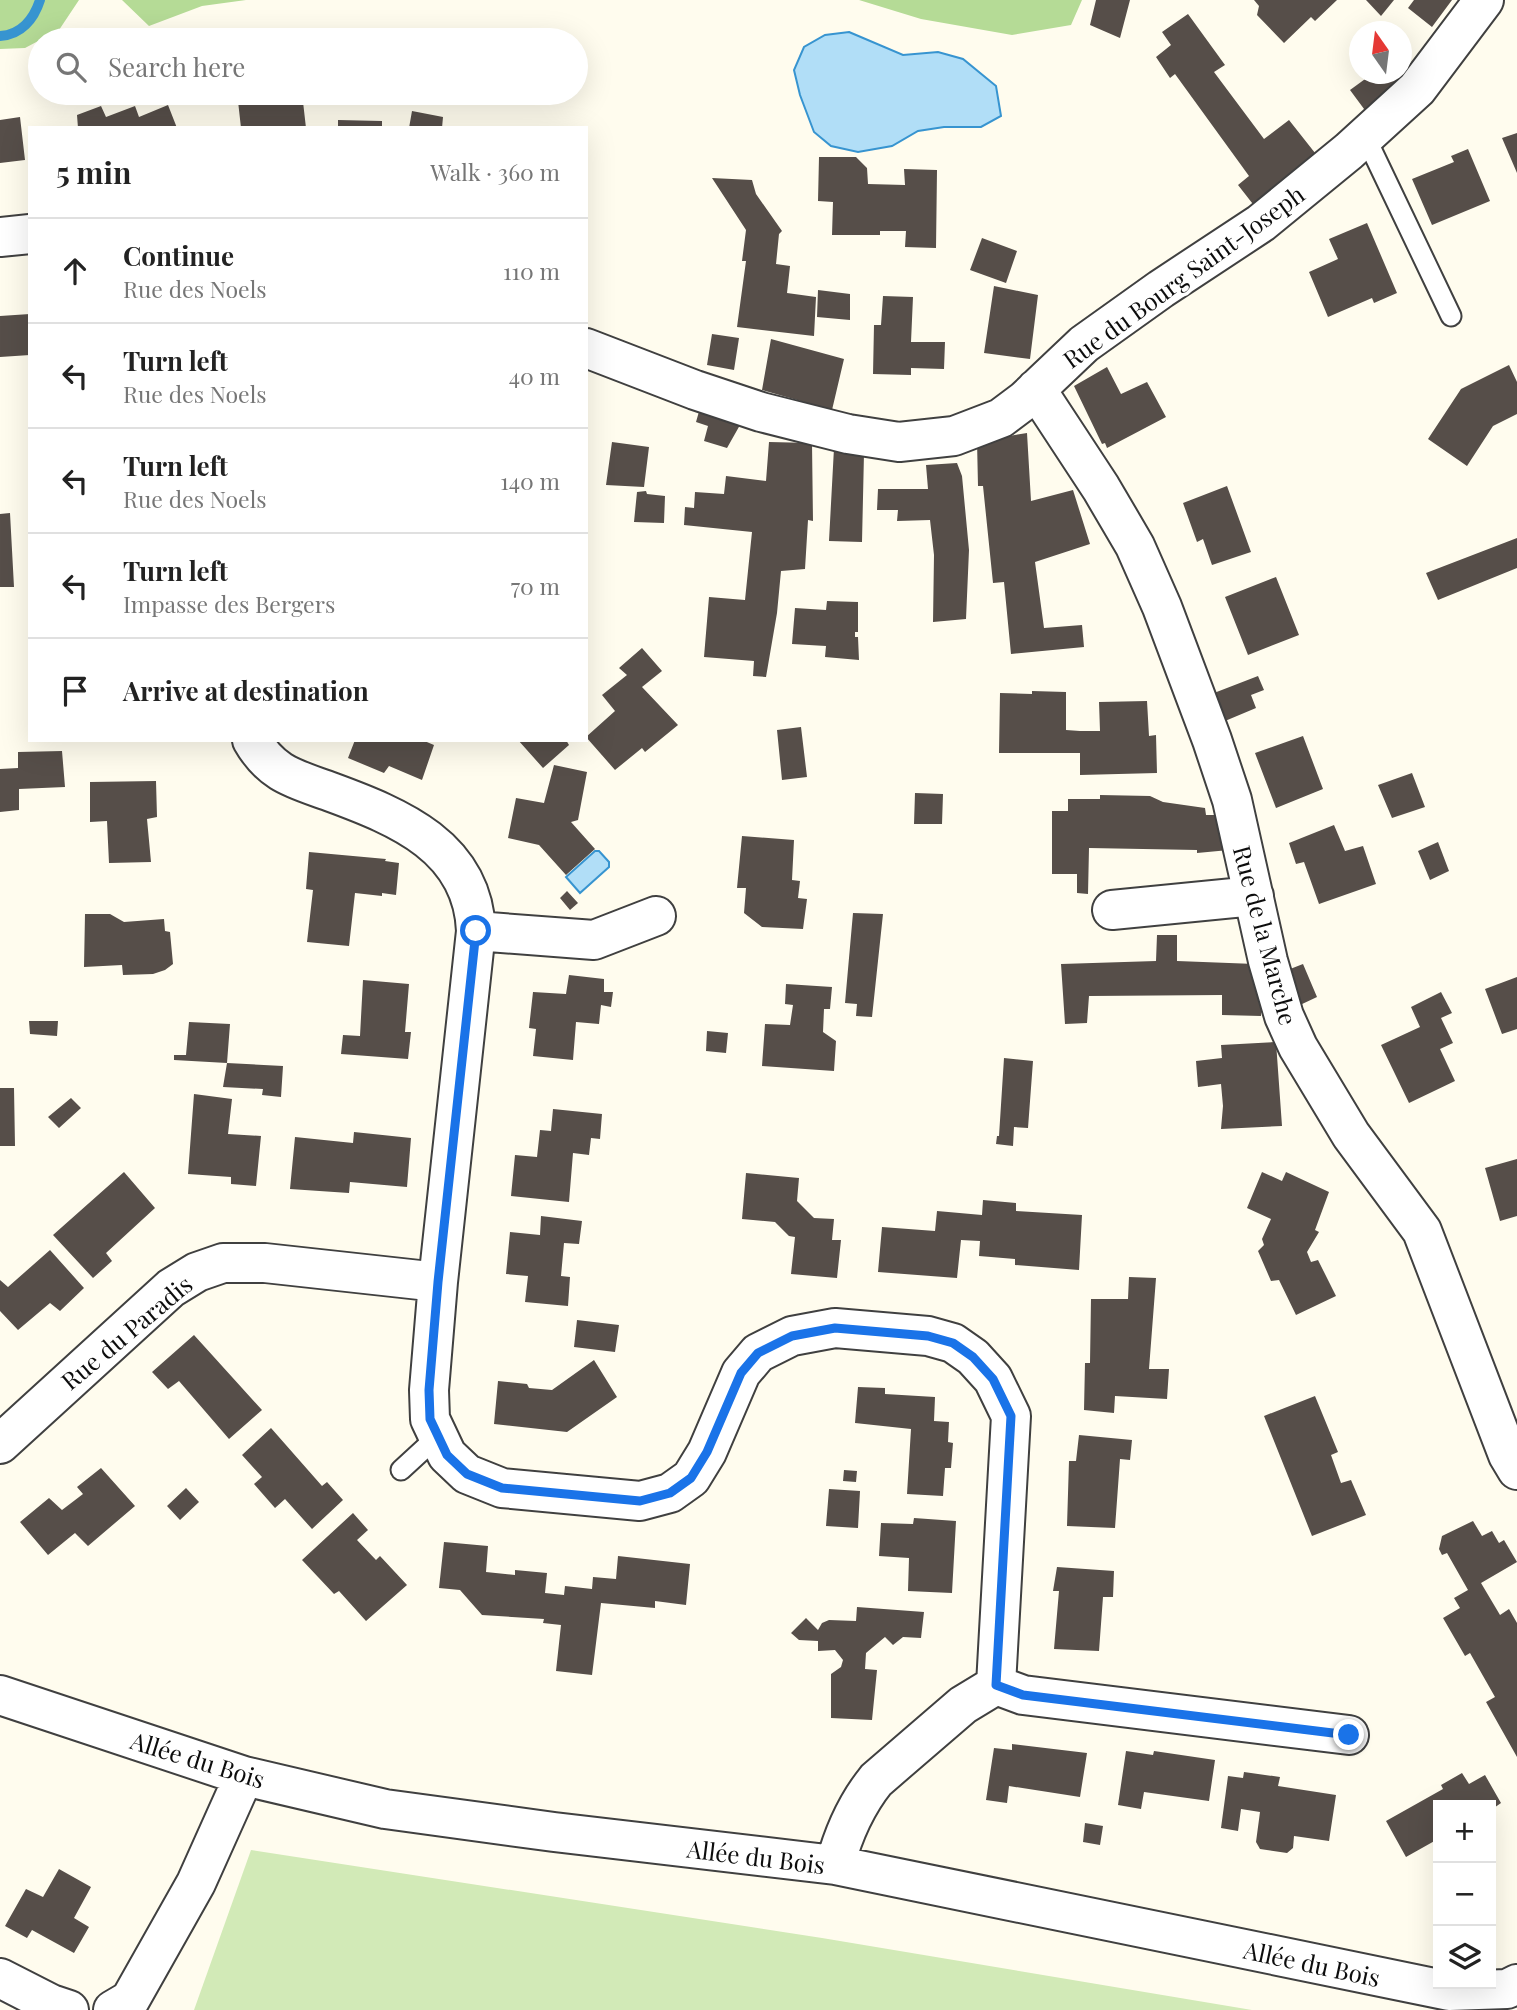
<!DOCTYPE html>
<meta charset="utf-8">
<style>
:root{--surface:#fff;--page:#f2f2f2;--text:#222;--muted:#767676;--line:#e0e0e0}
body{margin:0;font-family:"Playfair Display",serif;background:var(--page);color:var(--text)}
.controls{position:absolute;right:21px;bottom:21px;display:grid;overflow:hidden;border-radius:0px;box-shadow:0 7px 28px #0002}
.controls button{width:63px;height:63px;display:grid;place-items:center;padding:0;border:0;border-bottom:2px solid var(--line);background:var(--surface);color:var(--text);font:35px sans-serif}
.compass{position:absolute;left:1349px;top:21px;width:63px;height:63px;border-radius:50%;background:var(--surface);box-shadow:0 7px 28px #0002;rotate:346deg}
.stop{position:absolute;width:21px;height:21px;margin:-16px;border:5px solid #1a73e8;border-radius:50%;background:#fff}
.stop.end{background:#1a73e8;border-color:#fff;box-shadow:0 2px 7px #0008}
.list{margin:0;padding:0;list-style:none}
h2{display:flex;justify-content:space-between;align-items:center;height:91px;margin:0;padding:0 28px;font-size:30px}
h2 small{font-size:23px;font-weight:400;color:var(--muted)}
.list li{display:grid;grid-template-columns:46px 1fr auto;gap:21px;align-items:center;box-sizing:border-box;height:105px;padding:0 28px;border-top:2px solid var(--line)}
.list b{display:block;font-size:26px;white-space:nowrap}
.list p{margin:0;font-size:23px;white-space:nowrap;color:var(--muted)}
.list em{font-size:23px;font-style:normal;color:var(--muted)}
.icon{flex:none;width:38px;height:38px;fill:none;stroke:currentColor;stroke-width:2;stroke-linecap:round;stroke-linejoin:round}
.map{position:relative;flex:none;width:1517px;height:2010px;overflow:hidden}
.search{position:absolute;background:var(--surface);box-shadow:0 7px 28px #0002;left:28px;top:28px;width:560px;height:77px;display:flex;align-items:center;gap:18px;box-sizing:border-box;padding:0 24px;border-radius:38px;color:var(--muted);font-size:26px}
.panel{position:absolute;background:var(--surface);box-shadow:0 7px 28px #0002;left:28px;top:126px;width:560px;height:616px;border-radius:0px}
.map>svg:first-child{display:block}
</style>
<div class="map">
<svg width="1517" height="2010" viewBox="0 0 1517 2010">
<rect width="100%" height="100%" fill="#fffcee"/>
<path fill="#d2eab7" d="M251 1850 822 1938 1252 2010H194Z"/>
<path fill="#b5db96" d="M0 0H79L59 30 25 48 0 49Z
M122 0H246L202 6 149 26Z
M859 0H1082L1071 25 1012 35 921 19Z"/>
<path fill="#b1def7" stroke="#3794d0" stroke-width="2" d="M849 32 903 55 938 52 963 59 996 86 1001 116 981 127H944L918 131 892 146 858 152 831 146 814 132 800 95 794 70 804 47 825 35Z
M595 851H599L609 862V867L580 893 566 877Z"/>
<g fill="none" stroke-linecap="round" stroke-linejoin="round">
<path stroke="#3794d0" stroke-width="10" d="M0 36C21 35 34 19 40 0"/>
</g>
<path fill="#564e49" d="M1096 0H1130L1120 38 1090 25Z
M1254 0H1337L1315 21 1311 17 1284 43 1257 15 1259 6Z
M1366 0H1394L1381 16Z
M1414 0H1452L1432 27 1408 8Z
M1188 14 1225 65 1214 72 1264 139 1289 120 1319 158 1256 208 1238 185 1249 176 1175 74 1170 78 1156 57 1171 45 1162 32Z
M1372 74H1401L1407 81 1367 113 1350 90Z
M259 93H302L306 128H241L238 101 259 99Z
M168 105 177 128H78L77 115 101 106 106 117 135 106 139 117Z
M412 111 443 117 442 128H409Z
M20 117 25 160 0 163V120Z
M338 120 382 121V128H338Z
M1517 133V173L1502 138Z
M1468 149 1490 201 1432 225 1412 179 1454 162 1451 156Z
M819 157H856L867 168 868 184 905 185 904 169 937 170 936 248 905 247 906 231H880V235H832L833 202 818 201Z
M712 178 752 180 756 194 782 231 779 234 776 264 790 266 787 293 816 297 814 336 737 327 746 261H742L746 230Z
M1367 223 1397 293 1374 303 1372 298 1328 317 1309 272 1338 259 1329 239Z
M982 238 1017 251 1006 283 970 270Z
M994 286 1038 295 1030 359 984 353Z
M818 290 850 294V320L817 317Z
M883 296 913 297 911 342H945L944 369 911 368V375L873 374 874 325H881Z
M30 314V355L0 357V316Z
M712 334 739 338 734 370 707 365Z
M771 339 844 359 832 410 762 390Z
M1509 365 1517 382V414L1493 426 1467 466 1428 439 1461 389Z
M1107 367 1121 394 1147 382 1166 417 1107 448 1105 443 1102 444 1074 386Z
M700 408 740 425 727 448 704 441 708 426 696 422Z
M1027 433 1031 501 1073 490 1090 544 1035 562 1044 628 1082 625 1084 647 1011 654 1004 582 993 583 983 486H978L977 441Z
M612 442 649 447 644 487 606 485Z
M769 442 812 443 813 521 808 520 805 569 781 571 777 613 766 677 753 676 754 661 704 657 709 597 745 600 752 532 684 525 685 507 694 508 695 492 724 494 726 476 766 481Z
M834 448 864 453 862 542 829 541Z
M957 463 962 476 969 550 966 619 933 622 934 555 930 520 897 521 898 510H877L878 489H928L926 465Z
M1227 486 1251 552 1212 565 1203 539 1197 542 1183 503Z
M646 491 647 494 665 496 664 523 634 522 637 492Z
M10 513 14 587H0V514Z
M1517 538V568L1438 600 1426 573Z
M1276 577 1299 635 1248 655 1225 597Z
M827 601 858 602V632H855V637H858L859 660 825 657 826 646 792 644 795 608 826 610Z
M642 648 662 671 642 687 678 725 645 752 642 748 615 770 586 737 615 711 602 695 627 675 619 668Z
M1258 676 1264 690 1251 695 1256 708 1225 721 1214 693Z
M1032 691 1066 692V730L1080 731H1100L1099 702 1147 701 1149 736 1156 735 1157 773 1080 775V753H999L1000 693 1032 694Z
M801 727 807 777 782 780 777 730Z
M1303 736 1323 789 1276 808 1255 753Z
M355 740H422L434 745 422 780 389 766 384 773 348 758Z
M518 740H566L569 745 543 768Z
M62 751 65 787 19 789V810L0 812V769L18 768V752Z
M554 765 587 772 578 820 571 822 595 849 566 875 539 845 508 838 516 798 544 803Z
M1412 773 1425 807 1392 818 1378 785Z
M156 781 157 817 147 819 151 862 109 863 107 821 90 822V782Z
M915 793 943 794 942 824H914Z
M1100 795 1150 796 1163 802 1205 808 1206 815H1223L1229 850 1197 853V850L1089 848 1088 894 1077 893V874H1052V811H1068V799H1100Z
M1334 825 1345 851 1363 846 1376 884 1319 904 1304 862 1296 864 1289 843Z
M742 836 794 840 792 880 800 881 798 898 807 899 803 929 762 927 744 913 746 888H737Z
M1438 842 1449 871 1430 880 1418 851Z
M309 852 386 859 385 861 399 863 396 895 382 893V896L355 893 349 946 307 942 313 890 306 889Z
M567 891 578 903 570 910 560 898Z
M853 913 883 914 872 1017 856 1016 857 1004 845 1003Z
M85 914H110L124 922 164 919 165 931 170 932 173 964 165 970 153 974 123 975 122 965 84 967Z
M1157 935H1177V961L1255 964 1262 995 1261 1016 1222 1015V995L1089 996 1087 1023 1065 1024 1061 964 1156 961Z
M1303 964 1317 997 1300 1005 1285 971Z
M569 975 604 979V992H613L611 1007 601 1005 599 1024 576 1022 573 1060 533 1056 536 1029 529 1028 533 992 566 994Z
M1517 977V1029L1502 1034 1485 989Z
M363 980 409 984 405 1032H411L408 1059 341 1054 343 1035 360 1036Z
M786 984 832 987 830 1009H824L823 1032 836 1041 834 1071 762 1066 765 1024 790 1025 793 1005 785 1004Z
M1441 992 1452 1013 1441 1018 1453 1043 1440 1049 1455 1081 1409 1103 1381 1045 1420 1027 1411 1007Z
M29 1021H58L57 1036 30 1034Z
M189 1022 230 1024 227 1063 283 1066 281 1097 262 1095 263 1089 223 1087 227 1063 174 1060V1055H186Z
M707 1031 728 1033 726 1053 706 1051Z
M1276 1042 1282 1126 1221 1129 1223 1106 1221 1084 1198 1087 1196 1061 1222 1058 1221 1045Z
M1004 1058 1033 1061 1028 1128 1014 1127 1013 1146 996 1144 997 1136H999Z
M0 1088H14L15 1146H0Z
M194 1094 232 1099 228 1134 261 1136 256 1186 231 1184V1177L188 1174Z
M71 1098 81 1108 59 1128 48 1117Z
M553 1109 602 1114 600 1139 591 1138 589 1155 573 1153 569 1202 511 1196 515 1155 537 1157 540 1130 551 1131Z
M354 1132 411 1138 407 1187 350 1182 349 1193 290 1189 295 1137 353 1143Z
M1517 1159V1216L1500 1221 1485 1168Z
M124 1172 155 1208 106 1253 112 1261 93 1278 53 1235Z
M1262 1172 1282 1181 1286 1172 1329 1192 1315 1230 1319 1232 1307 1252 1311 1262 1318 1260 1336 1296 1296 1315 1279 1280 1271 1281 1258 1251 1264 1245 1262 1239 1271 1219 1247 1208Z
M746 1173 799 1178 797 1201 814 1218 834 1219 832 1240H841L837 1278 791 1274 795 1237 789 1236 775 1222 742 1219Z
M983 1200 1016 1203V1211L1082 1215 1079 1270 1015 1265V1259L979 1256 980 1241 961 1240 957 1278 878 1272 882 1227 935 1231 937 1211 982 1215Z
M541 1216 582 1221 579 1244 564 1243 561 1276 570 1277 568 1306 525 1302 528 1276 506 1274 510 1232 540 1235Z
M50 1250 84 1288 60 1311 50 1303 18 1330 0 1311V1280L8 1287Z
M1129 1277 1156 1278 1149 1369H1169L1167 1399 1115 1396 1114 1413 1084 1410 1085 1363H1090L1091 1299H1128Z
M577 1320 619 1325 615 1352 574 1347Z
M194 1335 262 1410 229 1439 179 1381 168 1389 152 1372Z
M594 1360 617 1397 567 1432 494 1424 498 1381 527 1384 529 1388 552 1390Z
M858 1387 885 1388V1394L935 1397 934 1421 949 1422 948 1442 953 1443 951 1468H945L943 1496 907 1494 911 1429 855 1423Z
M1315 1396 1338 1452 1331 1455 1341 1483 1351 1480 1366 1515 1312 1536 1264 1416Z
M271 1428 322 1486 327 1482 343 1500 312 1529 285 1499 275 1508 254 1484 262 1477 242 1455Z
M1079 1435 1132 1440 1130 1460 1120 1459 1115 1528 1067 1526 1069 1461H1076Z
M101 1468 135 1506 88 1546 75 1533 48 1555 20 1522 49 1498 62 1510 83 1494 77 1487Z
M844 1470 857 1471 856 1482 843 1481Z
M186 1488 199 1502 180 1520 167 1506Z
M829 1489 860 1491 858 1528 826 1526Z
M353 1513 368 1530 357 1540 376 1560 380 1556 407 1585 366 1621 339 1591 334 1594 302 1560Z
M914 1518 956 1521 952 1593 908 1591 909 1558 879 1556 881 1523 913 1524Z
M1473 1521 1482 1536 1492 1531 1499 1543 1504 1540 1517 1562 1481 1583 1500 1615 1509 1609 1517 1623V1757L1486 1702 1495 1697 1470 1653 1465 1656 1443 1618 1460 1608 1454 1598 1468 1590 1447 1553 1442 1555 1439 1549 1442 1536Z
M444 1542 488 1546 486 1572 515 1575V1570L547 1573 545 1593 564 1595 565 1586 592 1589 593 1577 616 1579 618 1556 690 1564 686 1605 655 1601V1608L601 1603 592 1675 556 1671 561 1625 543 1623 544 1619 482 1615 460 1590 439 1588Z
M1057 1567 1114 1571 1113 1597H1103L1099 1651 1054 1649 1059 1591H1053Z
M857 1607 924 1612 921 1638 903 1637 893 1645 885 1637 866 1653 865 1669 877 1670 872 1720 831 1718V1674L841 1667 843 1660 835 1650 818 1651V1641L799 1640 791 1633 806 1618 818 1630 822 1623 829 1620 856 1621Z
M1012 1744 1087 1753 1080 1797 1009 1786 1007 1803 986 1800 994 1748 1012 1750Z
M1126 1751 1153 1755 1154 1751 1215 1760 1209 1801 1144 1792 1141 1809 1118 1805Z
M1244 1772 1280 1777 1278 1786 1336 1795 1329 1841 1294 1836 1293 1848 1287 1853 1260 1849 1256 1842 1260 1812 1241 1809 1238 1831 1221 1828 1228 1776 1243 1778Z
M1462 1773 1469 1784 1485 1775 1501 1803 1491 1810V1805H1438V1839L1406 1857 1386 1821 1443 1789 1441 1785Z
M1085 1823 1103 1826 1100 1845 1083 1842Z
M59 1869 91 1887 74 1918 89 1927 74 1953 32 1930 27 1938 5 1926 26 1889 43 1897Z"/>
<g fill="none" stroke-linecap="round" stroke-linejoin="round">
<defs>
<path id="lane" d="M1365 136 1451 316
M401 1470 438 1436"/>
<path id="street" d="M0 237 30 234
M586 348 695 390 761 412 848 434 899 442 954 436 1001 418 1025 400 1084 344 1161 289 1261 223 1349 151 1417 89 1484 0
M1036 389 1101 488 1135 546 1162 607 1212 740 1232 800 1268 961 1284 1016 1298 1047 1351 1135 1422 1231 1508 1455 1517 1470
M252 740C272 775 296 779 331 792 399 817 473 847 476 931L438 1282 429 1390 430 1419 447 1455 467 1474 502 1488 640 1501 670 1493 691 1478 707 1452 741 1373 758 1353 792 1336 835 1328 928 1336 953 1343 973 1357 993 1379 1011 1416 996 1685 963 1705 876 1780C856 1805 843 1835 835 1865
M1112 910 1254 896
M476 931 594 940 656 916
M0 1444 171 1288 197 1272 223 1263H265L438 1282
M996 1685 1023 1695 1349 1735
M0 1695 244 1776 385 1809 554 1832 835 1865 1449 1991 1507 1989 1517 1984
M0 1978 51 2004 69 2010
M113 2010 130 2000 196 1883 244 1776"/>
</defs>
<use href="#lane" stroke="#404040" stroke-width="23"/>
<use href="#street" stroke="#404040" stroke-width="42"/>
<use href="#lane" stroke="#fff" stroke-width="19"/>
<use href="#street" stroke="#fff" stroke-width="38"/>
</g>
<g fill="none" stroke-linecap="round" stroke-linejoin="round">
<path stroke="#1a73e8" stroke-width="9" d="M476 931 438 1282 429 1390 430 1419 447 1455 467 1474 502 1488 640 1501 670 1493 691 1478 707 1452 741 1373 758 1353 792 1336 835 1328 928 1336 953 1343 973 1357 993 1379 1011 1416 996 1685 1023 1695 1349 1735"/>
</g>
<g text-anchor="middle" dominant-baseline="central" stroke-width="7" stroke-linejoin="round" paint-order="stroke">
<g font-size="24" fill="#0d0d0d" stroke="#fff">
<text transform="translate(1183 276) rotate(-36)">Rue du Bourg Saint-Joseph</text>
<text transform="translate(1266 935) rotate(75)">Rue de la Marche</text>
<text transform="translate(126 1332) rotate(-40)">Rue du Paradis</text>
<text transform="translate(198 1759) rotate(17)">Allée du Bois</text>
<text transform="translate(756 1856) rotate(7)">Allée du Bois</text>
<text transform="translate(1312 1963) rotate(12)">Allée du Bois</text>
</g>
</g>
</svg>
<div class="controls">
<button>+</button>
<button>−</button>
<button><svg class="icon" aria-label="layers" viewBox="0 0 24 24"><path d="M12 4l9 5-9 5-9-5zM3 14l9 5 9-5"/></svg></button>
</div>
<svg class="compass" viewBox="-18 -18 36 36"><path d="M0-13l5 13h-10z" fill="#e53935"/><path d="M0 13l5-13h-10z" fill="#767676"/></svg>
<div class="stop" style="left:476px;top:931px"></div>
<div class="stop end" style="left:1349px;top:1735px"></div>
<div class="search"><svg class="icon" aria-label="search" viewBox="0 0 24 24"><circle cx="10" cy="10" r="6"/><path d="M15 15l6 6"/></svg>Search here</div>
<section class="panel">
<h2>5 min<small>Walk · 360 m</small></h2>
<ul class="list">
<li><svg class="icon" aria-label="ahead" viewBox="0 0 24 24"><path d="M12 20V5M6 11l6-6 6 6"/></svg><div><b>Continue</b><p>Rue des Noels</p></div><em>110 m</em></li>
<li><svg class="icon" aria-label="left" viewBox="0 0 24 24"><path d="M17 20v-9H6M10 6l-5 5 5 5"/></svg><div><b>Turn left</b><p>Rue des Noels</p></div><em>40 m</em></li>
<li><svg class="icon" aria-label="left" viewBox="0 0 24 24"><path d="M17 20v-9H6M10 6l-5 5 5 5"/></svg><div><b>Turn left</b><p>Rue des Noels</p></div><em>140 m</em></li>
<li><svg class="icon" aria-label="left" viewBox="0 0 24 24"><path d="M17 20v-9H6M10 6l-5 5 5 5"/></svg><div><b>Turn left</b><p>Impasse des Bergers</p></div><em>70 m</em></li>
<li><svg class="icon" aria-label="arrive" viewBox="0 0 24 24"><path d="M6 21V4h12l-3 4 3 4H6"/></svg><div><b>Arrive at destination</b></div></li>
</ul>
</section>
</div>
